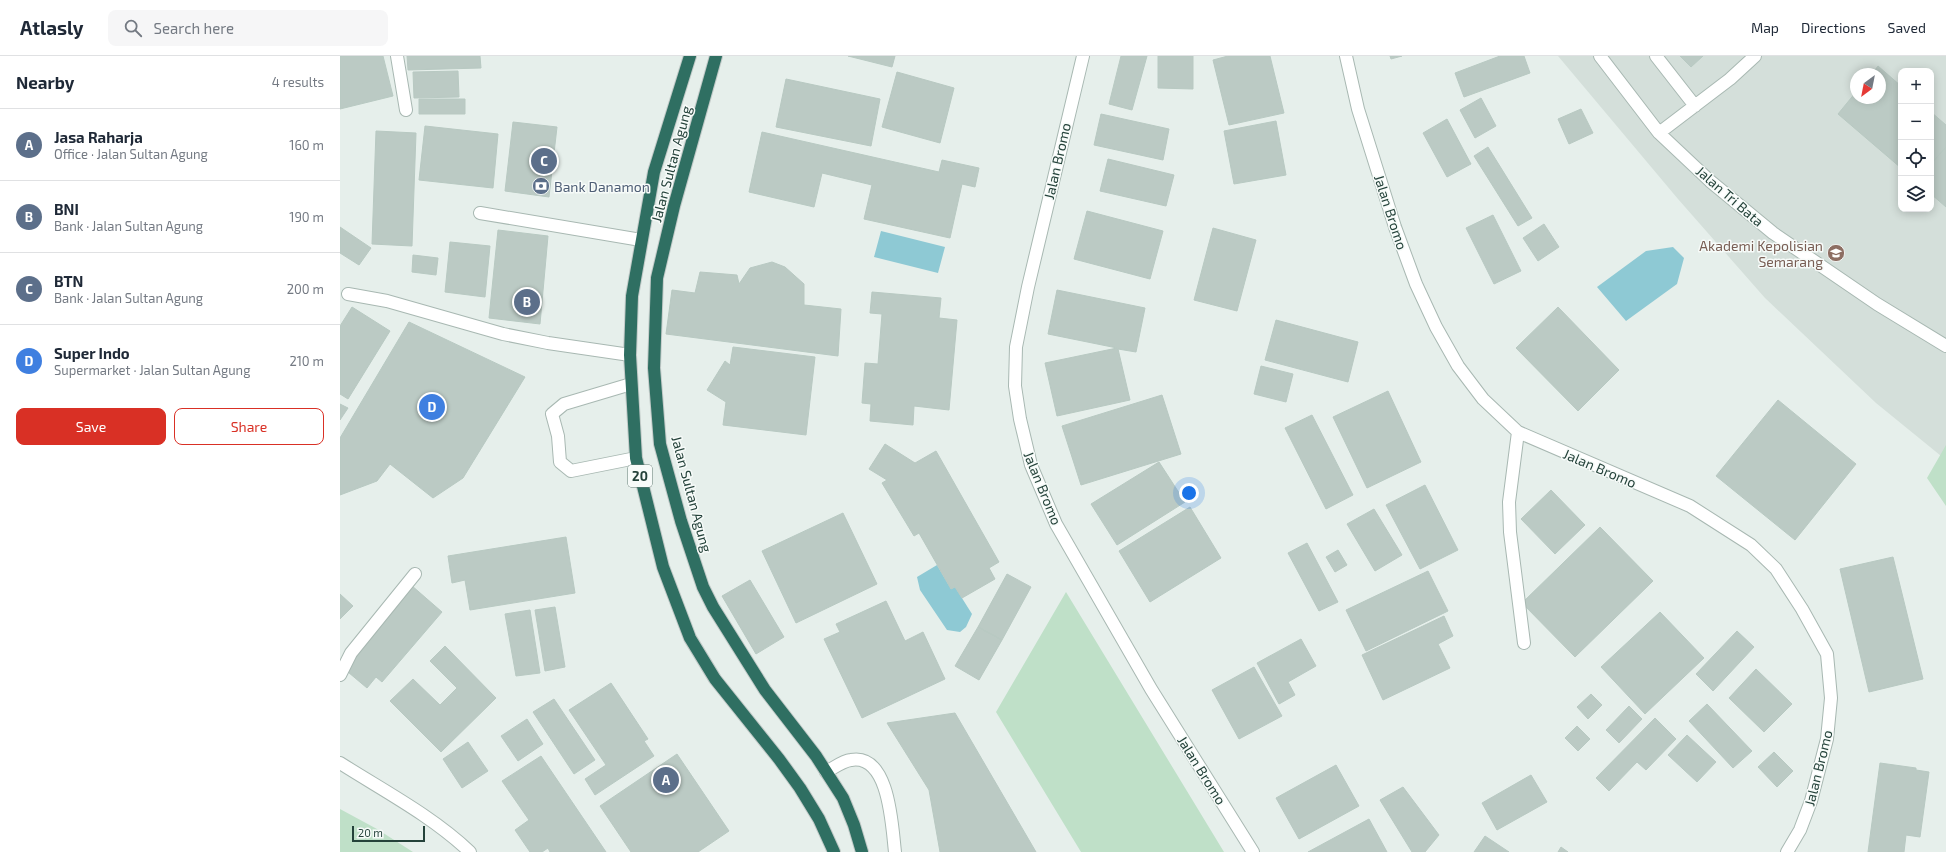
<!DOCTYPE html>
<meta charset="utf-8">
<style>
:root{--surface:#fff;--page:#f6f6f7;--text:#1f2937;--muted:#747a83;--line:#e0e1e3;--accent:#d93025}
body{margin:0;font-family:"Exo 2",sans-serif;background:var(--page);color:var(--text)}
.controls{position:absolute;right:12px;top:12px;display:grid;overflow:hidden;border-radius:8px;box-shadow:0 2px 10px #0003}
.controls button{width:36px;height:36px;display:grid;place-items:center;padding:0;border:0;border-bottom:1px solid var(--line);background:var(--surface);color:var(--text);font:20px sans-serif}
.compass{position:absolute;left:1510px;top:12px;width:36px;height:36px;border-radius:50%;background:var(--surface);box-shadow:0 2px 10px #0003;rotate:212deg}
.scale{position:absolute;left:12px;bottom:10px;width:73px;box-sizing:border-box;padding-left:4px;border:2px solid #24423a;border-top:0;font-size:11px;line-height:14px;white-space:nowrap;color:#24423a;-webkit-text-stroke:3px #f7fbf9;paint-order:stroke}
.you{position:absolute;left:849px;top:437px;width:14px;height:14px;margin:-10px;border:3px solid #fff;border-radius:50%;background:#1a73e8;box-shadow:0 0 0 6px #1a73e833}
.badge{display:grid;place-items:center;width:26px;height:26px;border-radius:50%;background:var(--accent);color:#fff;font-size:13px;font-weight:700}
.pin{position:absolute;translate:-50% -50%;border:2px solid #fff;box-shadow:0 1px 4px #0006}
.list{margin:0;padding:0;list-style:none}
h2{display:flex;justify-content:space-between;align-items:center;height:52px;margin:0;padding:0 16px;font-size:17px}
h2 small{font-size:13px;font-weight:400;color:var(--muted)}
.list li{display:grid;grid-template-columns:26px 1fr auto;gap:12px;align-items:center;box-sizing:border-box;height:72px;padding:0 16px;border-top:1px solid var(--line)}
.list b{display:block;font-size:15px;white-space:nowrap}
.list p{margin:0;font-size:13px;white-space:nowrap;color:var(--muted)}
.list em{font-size:13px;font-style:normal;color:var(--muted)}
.actions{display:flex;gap:8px;padding:12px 16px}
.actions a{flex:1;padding:9px 0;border:1px solid var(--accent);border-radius:8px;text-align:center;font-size:14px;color:var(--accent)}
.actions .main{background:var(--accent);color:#fff}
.icon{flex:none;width:22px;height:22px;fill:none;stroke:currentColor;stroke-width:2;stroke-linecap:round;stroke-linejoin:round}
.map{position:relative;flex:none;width:1606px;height:796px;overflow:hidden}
header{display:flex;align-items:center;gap:24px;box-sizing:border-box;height:56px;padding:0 20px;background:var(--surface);border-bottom:1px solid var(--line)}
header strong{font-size:19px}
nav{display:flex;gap:22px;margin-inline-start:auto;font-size:14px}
.search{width:280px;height:36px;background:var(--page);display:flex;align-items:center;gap:10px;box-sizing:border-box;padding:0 14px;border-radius:8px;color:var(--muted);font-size:15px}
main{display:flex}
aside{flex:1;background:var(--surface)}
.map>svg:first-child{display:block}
</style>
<header>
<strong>Atlasly</strong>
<div class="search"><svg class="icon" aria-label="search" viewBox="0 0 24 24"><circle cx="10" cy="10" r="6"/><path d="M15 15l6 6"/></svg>Search here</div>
<nav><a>Map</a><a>Directions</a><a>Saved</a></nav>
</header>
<main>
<aside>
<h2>Nearby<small>4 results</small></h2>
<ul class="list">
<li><span class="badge" style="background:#5c6f8a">A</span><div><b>Jasa Raharja</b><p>Office · Jalan Sultan Agung</p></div><em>160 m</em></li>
<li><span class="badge" style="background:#5c6f8a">B</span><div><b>BNI</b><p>Bank · Jalan Sultan Agung</p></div><em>190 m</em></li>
<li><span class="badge" style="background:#5c6f8a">C</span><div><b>BTN</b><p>Bank · Jalan Sultan Agung</p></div><em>200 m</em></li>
<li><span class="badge" style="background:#3f7fe0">D</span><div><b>Super Indo</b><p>Supermarket · Jalan Sultan Agung</p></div><em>210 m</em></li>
</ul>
<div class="actions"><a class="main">Save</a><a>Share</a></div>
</aside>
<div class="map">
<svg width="1606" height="796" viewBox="0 0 1606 796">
<rect width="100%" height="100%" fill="#e6efeb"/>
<path fill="#d4dfda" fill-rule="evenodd" d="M1218 0H1606V404L1536 347 1425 242 1338 143ZM1561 15H1591V153H1561ZM1516 18H1540V42H1516Z"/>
<path fill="#bfe0c8" d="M1606 389V450L1587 422Z
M726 536 884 796H741L656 656Z
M0 753 37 773 73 796H0Z"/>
<path fill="#8ec9d4" d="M541 175 605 191 598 217 534 201Z
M1333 191 1344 202 1337 228 1286 265 1257 231 1306 195Z
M597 509 611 533 615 531 632 558 626 571 620 576 607 574 580 534 577 521Z"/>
<path fill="#bbcac4" stroke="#b8c9c2" d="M0 0H43L53 40 0 53Z
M67 0H140L141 12 68 14Z
M508 0H555L552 11Z
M781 0H807L792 54 769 48Z
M818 0H853V33L818 32Z
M888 0H930L944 57 889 69 873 4Z
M1050 0H1062L1051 3Z
M1160 0H1184L1190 17 1124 41 1115 17Z
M1340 0H1363L1351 11Z
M1538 10 1561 30V112L1498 58 1516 36V42H1540V18H1532Z
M118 15 119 41 74 42 73 16Z
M557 16 614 32 600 87 542 71Z
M446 23 540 43 531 90 436 71Z
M1141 42 1156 70 1135 82 1120 54Z
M79 43H125V58H79Z
M1241 53 1253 77 1229 88 1218 63Z
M1591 56 1606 69V91L1591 108Z
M761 58 829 73 823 104 754 89Z
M1107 63 1131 108 1107 121 1083 77Z
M936 65 946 119 894 128 884 75Z
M173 66 217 71 209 141 165 135Z
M85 70 158 78 153 132 79 124Z
M36 75 76 77 72 190 32 188Z
M422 76 599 116 602 104 639 112 635 131 622 128 610 182 524 163 532 129 482 117 474 151 409 136Z
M1148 91 1192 162 1178 170 1134 100Z
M1606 91V151L1591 138V108Z
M768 103 834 119 826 150 760 135Z
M747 155 823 175 810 223 734 203Z
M1153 159 1181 215 1154 228 1126 172Z
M1204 168 1219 191 1198 205 1183 182Z
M0 171 31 192 19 209 0 197Z
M873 172 916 184 897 255 854 244Z
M158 174 208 180 200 268 149 262Z
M110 186 150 190 145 241 105 236Z
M73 199 98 202 96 219 72 216Z
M432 206 445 211 464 228V249L501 253 498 300 326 278 332 234 355 237 360 216 397 219 399 228 410 212Z
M717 234 805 252 796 296 778 293 790 344 717 360 705 307 777 292 708 278Z
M532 236 601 242 599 262 617 264 609 354 574 350 573 369 530 365 531 348 522 347 525 307 538 308 542 258 530 257Z
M12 251 50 275 8 343 0 338V270Z
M1218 251 1279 314 1238 355 1176 292Z
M936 264 1018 286 1008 326 925 304Z
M69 266 185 321 123 422 93 442 50 408 37 425 0 439V382Z
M393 291 475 301 466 379 383 369 386 346 367 334 385 305 390 309Z
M921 310 953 318 946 346 914 338Z
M1048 335 1081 406 1027 432 993 361Z
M822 339 841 398 741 429 722 370Z
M1438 344 1516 408 1455 484 1376 420Z
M0 348 8 352 0 364Z
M972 359 1013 439 986 453 945 372Z
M545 388 575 407 596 395 659 506 649 512 655 523 622 542 615 531 611 533 579 477 574 480 542 427 547 424 529 413Z
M819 406 845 446 777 489 751 448Z
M1085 429 1118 494 1080 513 1046 449Z
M1211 434 1245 469 1215 498 1181 463Z
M850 451 881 502 810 546 779 495Z
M1034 453 1062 499 1035 515 1007 468Z
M503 457 537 528 456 567 422 495Z
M1260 471 1313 525 1235 601 1182 547Z
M226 481 235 537 130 554 125 524 112 527 108 500Z
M967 487 998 546 979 555 948 497Z
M998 494 1007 509 995 516 986 501Z
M1553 501 1583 623 1529 636 1500 513Z
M1088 515 1108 555 1026 595 1006 554Z
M667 518 691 531 662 584 638 571Z
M410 524 444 581 416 598 382 540Z
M71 529 102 556 42 626 36 621 27 632 2 611Z
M0 538 13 550 0 563Z
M546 545 565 585 583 576 605 623 522 662 484 583 500 576 496 568Z
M215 551 225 611 205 615 195 554Z
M190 554 200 617 176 620 165 558Z
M1320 556 1364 602 1305 658 1261 611Z
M1104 560 1113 580 1098 588 1110 612 1043 644 1022 599Z
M638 571 662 584 639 624 615 610Z
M1397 575 1414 591 1373 635 1356 618Z
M961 583 976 610 948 626 955 639 939 648 917 607Z
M105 590 156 642 101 696 50 645 73 623 100 649 117 632 90 605Z
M914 611 942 660 899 683 872 634Z
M1416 613 1452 648 1424 676 1389 642Z
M271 627 308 683 304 685 314 700 255 739 245 723 266 709 229 654Z
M1251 638 1262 649 1248 663 1237 651Z
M214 643 255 704 234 718 193 656Z
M1367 648 1412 695 1393 712 1349 665Z
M1289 650 1302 663 1279 687 1266 674Z
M615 657 696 796H600L589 734 547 667Z
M1315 662 1336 683 1306 714 1297 706 1269 735 1256 722Z
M187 663 203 688 178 705 161 680Z
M1237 670 1250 683 1238 695 1225 682Z
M1347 679 1376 706 1357 726 1328 699Z
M128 686 148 715 122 732 103 703Z
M1434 696 1453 715 1437 731 1418 711Z
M337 698 389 775 358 796H291L260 750Z
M201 700 266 796H210L208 792 202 796H190L175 774 189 764 162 725Z
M1540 707 1576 712V714L1589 716 1580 781 1566 779 1564 796H1528Z
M996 709 1019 750 959 783 936 742Z
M1191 719 1207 746 1157 774 1142 747Z
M1063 731 1099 779 1085 796H1072L1040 744Z
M1029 763 1047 796H968Z
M1145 780 1169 796H1134Z
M1221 791 1228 796H1218Z"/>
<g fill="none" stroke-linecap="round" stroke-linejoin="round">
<defs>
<path id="minor" d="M57 0 66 54
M743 0 688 231 676 291 675 330 680 363 691 409 716 468 811 633 913 796
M1006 0 1018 53 1055 171 1076 228 1096 271 1118 310 1143 343 1178 376 1350 450 1411 489 1436 513 1462 553 1487 598 1491 642 1487 683 1471 745 1460 774 1447 796
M1260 0 1319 77 1370 125 1433 177 1537 248 1606 290
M1316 0 1355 50
M1319 77 1390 23 1415 0
M140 157 301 184
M8 238 47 245 163 278 208 287 290 299
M291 328 224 348 212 358 218 380 220 406 231 415 296 402
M1178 376 1169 446 1170 476 1184 587
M0 619 11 597 75 518
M0 707C44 735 92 760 130 796
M486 716C494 712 502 705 511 704 550 697 552 772 555 796"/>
<path id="highway" d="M350 0 314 116 292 240 290 299 296 402 323 511 350 582 375 623 439 703 460 732 479 763 494 796
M376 0 334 150 317 222 314 312 320 388 341 465 363 531 373 551 425 634 476 700 503 742 514 769 522 796"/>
</defs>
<use href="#minor" stroke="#a8b8b2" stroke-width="14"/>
<use href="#highway" stroke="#c2cac8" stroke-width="14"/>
<use href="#minor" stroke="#fff" stroke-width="12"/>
<use href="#highway" stroke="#2f6f62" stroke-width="12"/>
</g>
<defs>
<symbol id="bank-disc" viewBox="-11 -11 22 22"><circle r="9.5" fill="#5c6f8a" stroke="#f7fbf9"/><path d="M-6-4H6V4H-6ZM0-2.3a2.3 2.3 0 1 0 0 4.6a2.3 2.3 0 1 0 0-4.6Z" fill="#fff"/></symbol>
<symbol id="university-disc" viewBox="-11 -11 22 22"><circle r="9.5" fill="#8d6e63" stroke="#f7fbf9"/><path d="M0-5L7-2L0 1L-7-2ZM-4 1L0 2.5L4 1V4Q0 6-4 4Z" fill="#fff"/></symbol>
</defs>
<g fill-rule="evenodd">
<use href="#bank-disc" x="191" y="120" width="20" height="20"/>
<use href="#university-disc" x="1486" y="187" width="20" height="20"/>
</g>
<g text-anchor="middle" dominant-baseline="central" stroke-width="3" stroke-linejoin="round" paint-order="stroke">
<rect fill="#f7fbf9" stroke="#637a73" stroke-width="1" x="288" y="409" width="24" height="22" rx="3"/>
<g font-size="13" font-weight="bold" fill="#24423a">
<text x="300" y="420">20</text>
</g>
<g font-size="14" fill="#24423a" stroke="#f7fbf9">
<text transform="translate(717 105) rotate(-77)">Jalan Bromo</text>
<text transform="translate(331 108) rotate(-75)">Jalan Sultan Agung</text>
<text transform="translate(1390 140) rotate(41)">Jalan Tri Bata</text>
<text transform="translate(1051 156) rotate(72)">Jalan Bromo</text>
<text transform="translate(1260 412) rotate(23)">Jalan Bromo</text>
<text transform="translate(703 432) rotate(68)">Jalan Bromo</text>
<text transform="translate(352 438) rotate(75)">Jalan Sultan Agung</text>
<text transform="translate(1478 712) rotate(-76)">Jalan Bromo</text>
<text transform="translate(862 714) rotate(58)">Jalan Bromo</text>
</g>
<g font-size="14" fill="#4e5e75" stroke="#f7fbf9" text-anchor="start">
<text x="214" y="130">Bank Danamon</text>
</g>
<g font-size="14" fill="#785e54" stroke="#f7fbf9" text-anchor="end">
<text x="1483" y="189">Akademi Kepolisian<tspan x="1483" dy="16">Semarang</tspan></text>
</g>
</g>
</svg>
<div class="controls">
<button>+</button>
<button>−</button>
<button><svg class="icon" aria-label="locate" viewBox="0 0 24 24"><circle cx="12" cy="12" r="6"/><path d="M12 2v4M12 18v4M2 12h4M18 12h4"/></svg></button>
<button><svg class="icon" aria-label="layers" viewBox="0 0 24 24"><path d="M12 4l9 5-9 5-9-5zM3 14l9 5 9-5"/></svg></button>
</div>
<svg class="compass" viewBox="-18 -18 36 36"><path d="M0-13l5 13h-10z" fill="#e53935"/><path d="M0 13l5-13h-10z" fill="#747a83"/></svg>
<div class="scale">20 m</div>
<div class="you"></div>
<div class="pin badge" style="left:326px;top:724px;background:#5c6f8a">A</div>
<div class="pin badge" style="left:187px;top:246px;background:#5c6f8a">B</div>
<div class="pin badge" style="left:204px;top:105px;background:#5c6f8a">C</div>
<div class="pin badge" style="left:92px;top:351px;background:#3f7fe0">D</div>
</div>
</main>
